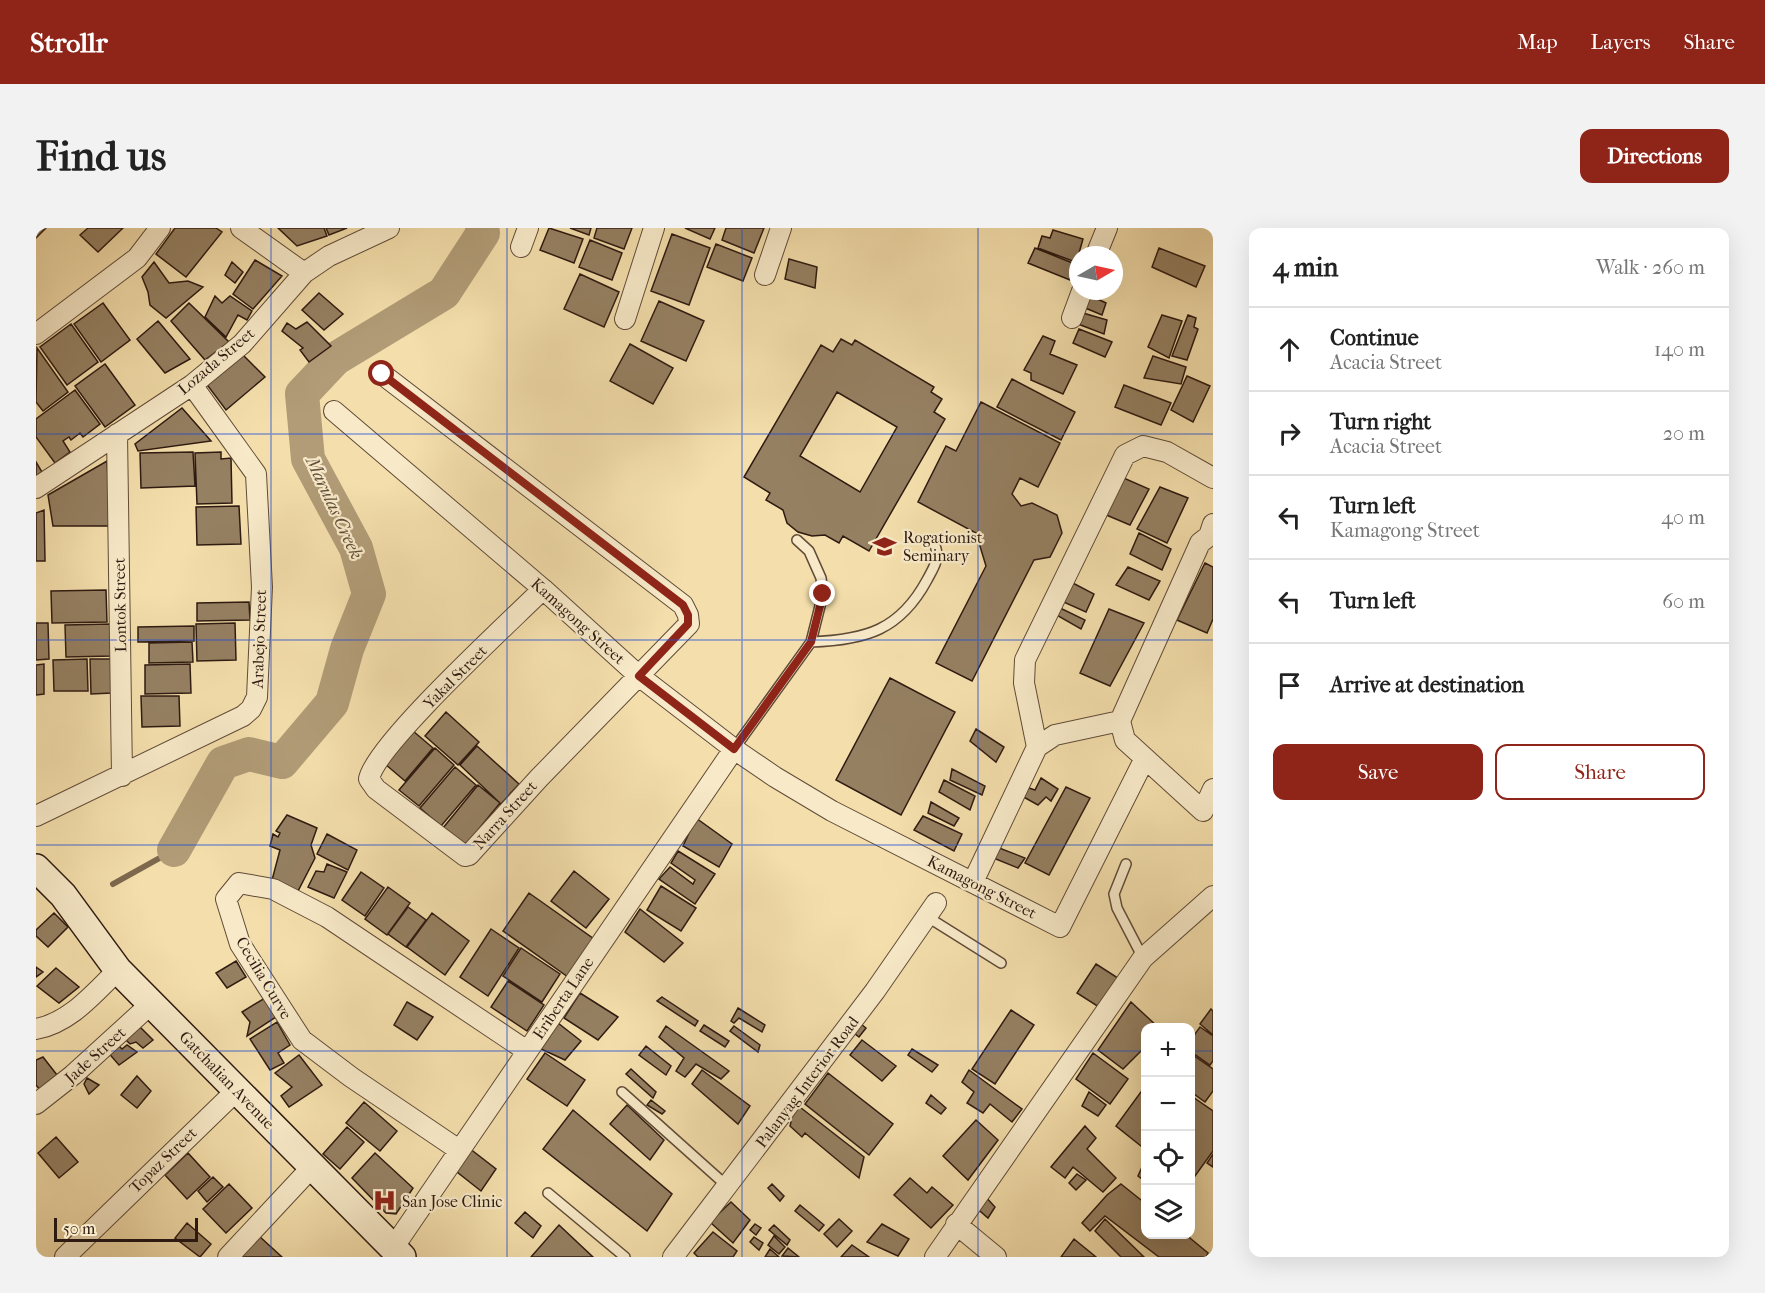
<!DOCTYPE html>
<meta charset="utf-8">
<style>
:root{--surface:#fff;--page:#f2f2f2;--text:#222;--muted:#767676;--line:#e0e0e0;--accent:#8f2418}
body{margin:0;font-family:"IM FELL French Canon",serif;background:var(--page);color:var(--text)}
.controls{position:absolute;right:18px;bottom:18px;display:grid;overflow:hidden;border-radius:12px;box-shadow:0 6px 24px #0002}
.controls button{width:54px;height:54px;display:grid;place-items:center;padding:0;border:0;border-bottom:2px solid var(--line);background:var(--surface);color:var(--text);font:30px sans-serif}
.compass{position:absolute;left:1033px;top:18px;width:54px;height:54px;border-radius:50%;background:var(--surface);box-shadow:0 6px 24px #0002;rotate:81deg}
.scale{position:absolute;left:18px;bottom:15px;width:144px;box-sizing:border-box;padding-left:6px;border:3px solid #2e1a11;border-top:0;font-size:16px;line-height:21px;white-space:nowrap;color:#2e1a11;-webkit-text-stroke:4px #f8eac9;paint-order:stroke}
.stop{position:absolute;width:18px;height:18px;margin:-14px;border:4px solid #8f2418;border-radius:50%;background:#fff}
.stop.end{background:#8f2418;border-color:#fff;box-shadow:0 2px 6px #0008}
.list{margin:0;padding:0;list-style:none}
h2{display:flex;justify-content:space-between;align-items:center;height:78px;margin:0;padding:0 24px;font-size:26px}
h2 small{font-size:20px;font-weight:400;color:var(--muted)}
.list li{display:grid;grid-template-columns:39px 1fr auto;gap:18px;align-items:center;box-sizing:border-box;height:84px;padding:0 24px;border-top:2px solid var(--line)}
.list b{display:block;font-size:22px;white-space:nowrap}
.list p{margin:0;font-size:20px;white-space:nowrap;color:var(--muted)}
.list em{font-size:20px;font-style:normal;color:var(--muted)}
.actions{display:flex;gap:12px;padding:18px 24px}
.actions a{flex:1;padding:14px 0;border:2px solid var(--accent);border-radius:12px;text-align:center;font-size:21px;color:var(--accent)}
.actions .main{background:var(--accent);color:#fff}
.icon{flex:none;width:33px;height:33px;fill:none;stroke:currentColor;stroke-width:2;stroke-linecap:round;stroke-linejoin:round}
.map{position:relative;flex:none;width:1177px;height:1029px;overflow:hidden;border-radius:12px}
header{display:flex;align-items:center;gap:36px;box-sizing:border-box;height:84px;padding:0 30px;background:var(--accent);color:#fff}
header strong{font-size:28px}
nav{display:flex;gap:33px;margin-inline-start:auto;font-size:21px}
.intro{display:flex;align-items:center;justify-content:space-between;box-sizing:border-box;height:144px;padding:0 36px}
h1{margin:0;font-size:42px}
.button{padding:15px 27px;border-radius:12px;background:var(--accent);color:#fff;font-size:21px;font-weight:700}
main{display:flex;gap:36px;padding:0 36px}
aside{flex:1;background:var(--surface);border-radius:12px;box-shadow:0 6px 24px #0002}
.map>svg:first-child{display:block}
</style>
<header>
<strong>Strollr</strong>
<nav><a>Map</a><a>Layers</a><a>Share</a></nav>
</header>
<div class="intro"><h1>Find us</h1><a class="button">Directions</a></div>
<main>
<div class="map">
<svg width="1177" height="1029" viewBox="0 0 1177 1029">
<rect width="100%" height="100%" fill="#f4dfac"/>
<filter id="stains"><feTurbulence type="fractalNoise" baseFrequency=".00333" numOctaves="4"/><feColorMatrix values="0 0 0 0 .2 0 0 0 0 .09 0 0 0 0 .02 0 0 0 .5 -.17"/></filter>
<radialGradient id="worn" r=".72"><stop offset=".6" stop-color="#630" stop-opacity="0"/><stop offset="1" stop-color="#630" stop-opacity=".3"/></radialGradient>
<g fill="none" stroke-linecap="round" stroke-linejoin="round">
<path stroke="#7d684e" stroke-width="6" d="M77 656 138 622"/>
<path stroke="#b19c77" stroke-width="34" d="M138 622 187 535 213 526 246 534 296 475 311 421 333 366 320 320 272 231 266 166 299 131 408 65 447 5 446 0"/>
</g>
<path fill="#958062" stroke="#2e1a11" stroke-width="1.5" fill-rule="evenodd" d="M0 0H10L0 10Z
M52 0H87L62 24 44 7Z
M139 0H180L186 4 150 49 120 26Z
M242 0H288L291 8 261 18Z
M290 0H311L293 7Z
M513 0 547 11 538 35 504 22Z
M534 0H555L553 7Z
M561 0H596L588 21 558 10Z
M649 0H679L674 11Z
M690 0H728L718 25 686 12Z
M1017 2 1047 11 1043 25H1047L1042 27V35L1002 20 1006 8 1014 10Z
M636 6 674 20 653 77 615 63Z
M554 12 586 25 576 52 543 39Z
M680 16 716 30 707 53 671 39Z
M999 20 1039 36 1034 52 992 35Z
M1123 20 1169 38 1160 59 1116 39Z
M753 31 781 39 779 60 749 51Z
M219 32 246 48 217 81 197 66Z
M118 34 133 55 152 53 167 59 130 90 114 77 112 64 106 49Z
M196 34 207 44 199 55 189 47Z
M544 46 583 64 568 99 528 81Z
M283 65 307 86 288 102 266 82Z
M1053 67 1070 75 1066 87 1047 79Z
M179 68 186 75 194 68 216 83 211 92 202 87 190 109 169 89Z
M623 73 668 93 650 133 605 113Z
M67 75 94 112 65 134 38 96Z
M153 75 193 114 169 132 135 93Z
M1047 85 1071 92 1068 106 1042 96Z
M1126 87 1146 93 1133 130 1112 119Z
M1152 87 1160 90 1158 99 1162 101 1151 132 1136 128Z
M122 93 154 131 129 145 101 111Z
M271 94 295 118 273 134 264 122 267 120 246 103 251 95 260 101Z
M35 96 62 134 31 157 4 119Z
M1043 101 1076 114 1069 129 1037 115Z
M1007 108 1019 113 1014 126 1041 137 1027 166 995 152V145L988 142Z
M805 111 816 117 819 112 898 159 895 164 906 171 898 184 909 191 833 323 807 308 803 315 789 307 776 308 762 304 751 295 747 282 730 272 734 265 708 249 785 117 797 124ZM801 164 861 199 824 264 764 228Z
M594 116 637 140 617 176 574 153Z
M1 120 32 164 7 183 0 174Z
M207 127 229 149 190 182 169 154Z
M1117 128 1150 139 1145 156 1108 150Z
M69 136 99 177 69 199 39 158Z
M1151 148 1174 158 1157 194 1135 182Z
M976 151 1039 184 1025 212 961 179Z
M1088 157 1135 175 1125 197 1079 179Z
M39 162 64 196 47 209 44 205 35 212 33 209 27 213 34 224 19 235 0 209V191Z
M945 174 1024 215 1002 259 984 250 976 266 985 278 996 275 1021 287 1026 305 1014 329 998 332 936 453 900 435 950 338 940 305 882 274 910 218 920 223Z
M146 180 175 213 102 223 99 216Z
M157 224 159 258 105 260 104 225Z
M185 224V231L195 230 196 275 161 276 159 225Z
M71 233 75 298H17L12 267Z
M0 234 6 244 0 248Z
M1083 248 1113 261 1094 297 1068 286Z
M1124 259 1152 270 1131 315 1101 301Z
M203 278 205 316 161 317 160 279Z
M8 282 9 333H0V285Z
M1103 305 1135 321 1126 342 1094 326Z
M1169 335 1177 339V391L1171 405 1141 392Z
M1092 339 1124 353 1113 372 1080 357Z
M1033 353 1058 366 1050 384 1023 372Z
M70 362 71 394 16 395 15 363Z
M213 374 214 392 161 393V375Z
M1020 378 1049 392 1045 401 1017 385Z
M1073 381 1108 395 1074 458 1044 445Z
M0 395H12L13 431 0 432Z
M199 395 200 432 161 433 160 396Z
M75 396 76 428 30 429 29 397Z
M158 398V413L102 414V399Z
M156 414 157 434 113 435V415Z
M51 431 52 463H18L17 432Z
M54 431H75L76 465 55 466Z
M8 436V466L0 467V437Z
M154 436 155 465 109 466V437Z
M854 450 919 484 865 587 800 552Z
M105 468H143L144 498 106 499Z
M410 484 443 514 422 537 389 508Z
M940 501 968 519 960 534 934 513Z
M377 503 397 520 369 553 349 536Z
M441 518 483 556 465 576 424 537Z
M399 520 418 537 383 578 363 562Z
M419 539 440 557 405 598 384 580Z
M916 541 949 558 946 567 914 552Z
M1005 550 1022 561 1015 573 1010 569 1002 577 982 566 987 558 999 562Z
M908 552 939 568 934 582 903 564Z
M442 557 464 575 429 618 407 600Z
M1030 559 1054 570 1013 647 989 635Z
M895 574 923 590 918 598 892 585Z
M251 587 281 600 275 617 279 630 261 665 236 652 244 622 234 618 237 606 242 609 244 605 240 603Z
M887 588 926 606 918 623 878 602Z
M660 590 696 616 683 639 647 618Z
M291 606 321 622 312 642 281 626Z
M958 618 989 630 982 640 955 629Z
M642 623 679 646 659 676 623 651 634 639 657 656 659 652 635 635Z
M291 636 311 644 298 670 272 659 280 643 288 644Z
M538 643 573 671 550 700 515 673Z
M325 644 348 660 329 688 306 672Z
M625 658 660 680 645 703 611 682Z
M352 659 374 675 351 707 329 691Z
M493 665 558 711 532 749 467 703Z
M372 679 390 692 370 719 352 706Z
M604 681 647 715 628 734 589 704Z
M18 685 32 699 12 719 0 708V702Z
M396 685 433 713 409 747 371 719Z
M455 701 483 720 452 768 424 749Z
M485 720 524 746 506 774 467 748Z
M200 733 210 749 191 760 180 745Z
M1060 736 1085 752 1066 781 1041 765Z
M0 739 7 744 0 749Z
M20 740 43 759 23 775 1 758Z
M472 753 508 777 491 803 455 779Z
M544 765 582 789 562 812 528 790Z
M626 769 662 793 659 798 621 773Z
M229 770 240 789 211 808 214 794 206 784Z
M371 774 397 789 381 812 358 797Z
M1095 774 1123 800H1110V818L1087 841 1062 822Z
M702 780 729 797 726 804 703 790 698 795 695 793Z
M1175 781 1177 783V807L1164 796Z
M975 782 998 797 959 856 936 841Z
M820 792 830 800 823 809 814 802Z
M241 794 254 817 242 825 248 835 234 842 214 811Z
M522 795 545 813 529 832 505 821Z
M101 796 117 812 107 820 100 814 94 816 85 807Z
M668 797 693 813 689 819 664 803Z
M630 798 693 843 685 851 660 836 649 849 640 843 648 830 623 809Z
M698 798 724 817 722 824 694 803Z
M1164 799 1177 808V833L1174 837 1154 823V813Z
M826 812 860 838 846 853 814 827Z
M79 814 86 821 91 817 101 824 83 837 69 821Z
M610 818 635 838 630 847 603 827Z
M876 821 902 837 896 844 872 827Z
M509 825 549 852 531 878 491 851Z
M1057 825 1092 851 1074 876 1040 851Z
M1154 825 1177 841V863L1169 874 1154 863Z
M263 827 286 857 253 879 245 868 256 859 239 845Z
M7 829 21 847 5 863 0 857V832Z
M595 841 620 864 617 870 590 846Z
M666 842 714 878 702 896 656 856Z
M933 842 986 881 976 894 954 876 947 885 931 875 938 864 926 854Z
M792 845 857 896 833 927 769 876Z
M101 848 115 863 101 880 85 867Z
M51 850 63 857 53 866 48 856Z
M1110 857V922L1080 898Z
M1053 864 1070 877 1062 888 1046 878Z
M895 867 910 880 905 886 890 875Z
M1154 867 1177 883V923L1154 955Z
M615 872 629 883 626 886 611 877Z
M328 874 361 903 344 923 310 895Z
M760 876 828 929 823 950 769 905 766 909 754 898 755 894 751 891Z
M591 877 628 912 614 932 574 896Z
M537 882 636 966 611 1003 507 921Z
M940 892 962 912 932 952 907 928Z
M1049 898 1060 910 1051 921 1080 950 1067 964 1037 939 1029 950 1015 939Z
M311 899 328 914 304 941 287 926Z
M20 909 42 934 23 950 2 925Z
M433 920 460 941 445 963 421 944Z
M152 925 174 949 151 971 129 947Z
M339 925 377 960 360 986 350 985 316 950Z
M1177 926V939L1171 935Z
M1110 930V954L1102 948Z
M1041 946 1050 952 1040 962 1033 955Z
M177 949 187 959 171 974 162 963Z
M874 950 891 965 896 959 917 977 895 1000 858 967Z
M193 956 216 980 190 1005 167 981Z
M736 956 748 968 744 973 732 960Z
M1085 956 1110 976V1006H1149L1172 1025 1170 1029H1123L1069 988 1054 1003 1046 995 1071 967Z
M948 967 959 979 952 990 937 977Z
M695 974 714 992 697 1015 674 994Z
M764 977 788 997 783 1003 759 983Z
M489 984 505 998 497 1010 479 995Z
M803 991 816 1003 801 1019 788 1006Z
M1069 991 1108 1029H1085L1059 1003Z
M151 995 175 1016 164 1029 139 1010Z
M719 996 725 1000 720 1007 714 1002Z
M846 996 873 1011 862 1028 831 1014Z
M523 997 557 1029H495Z
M738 997 754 1012 751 1017 733 1002Z
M677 1004 701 1023 697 1029H662L658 1025Z
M223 1008 246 1029H204Z
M738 1008 749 1019 743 1026 732 1017Z
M718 1009 727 1015 723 1022 714 1014Z
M1038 1011 1060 1029H1025Z
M816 1017 833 1029H805Z
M752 1020 763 1029 746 1028Z
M734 1021 743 1029H729Z"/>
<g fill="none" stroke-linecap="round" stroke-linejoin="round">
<defs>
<path id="lane" d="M775 414C830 412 864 402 891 352 898 339 904 331 899 317
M698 521 775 414 787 366 785 350 773 323 761 312
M1090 636 1078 666 1081 680 1107 730
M890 688 965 735
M586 864 691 958
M512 965 589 1029"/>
<path id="street" d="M205 0 268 45
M485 19 492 0
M1060 27 1071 0
M729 47 745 0
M1036 90 1046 63
M589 91 618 0
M0 106 101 30 124 0
M346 146 647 377 652 387 653 396 503 550 433 627 429 628 340 561 333 551C339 517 475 393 507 361
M298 183 507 361 603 448 698 521 739 549 796 583 1024 699 1109 530
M81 206 86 548
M0 260 156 157 206 116 268 45 293 28 353 0
M1177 296 1173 308 1164 315 1084 493 1089 512 1167 583 1177 561
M1001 519 988 455 989 432 1089 227 1107 218 1131 224 1177 250
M0 588 207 488 215 481 221 469 226 359 220 246 156 157
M937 654 1001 519 1019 507 1084 493
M0 801C34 795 58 765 82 742
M0 876 37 847 116 775
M423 922 315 849 266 812 204 716 190 671 203 655 237 661 291 689 491 823
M920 996 960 1029
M357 1020 698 521
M29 1029 201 862
M192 1029 276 939
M637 1029 839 763 900 675
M899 1029 1107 730 1177 668"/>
<path id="secondary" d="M0 640 27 667 82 742 366 1029"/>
</defs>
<use href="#lane" stroke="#604b38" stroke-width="12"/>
<use href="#street" stroke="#604b38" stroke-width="22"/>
<use href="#secondary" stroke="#2e1a11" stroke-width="30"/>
<use href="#lane" stroke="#f8eac9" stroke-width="9"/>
<use href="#street" stroke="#f8eac9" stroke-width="20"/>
<use href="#secondary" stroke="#f8eac9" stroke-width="27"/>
</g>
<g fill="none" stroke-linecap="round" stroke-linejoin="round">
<path stroke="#8f2418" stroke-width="8" d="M346 146 647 377 652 387V396L603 448 698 521 775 414 787 366"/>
</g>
<path fill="none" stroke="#1d4ed8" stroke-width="1.5" stroke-opacity="0.55" d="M235 0V1029M471 0V1029M706 0V1029M942 0V1029M0 206H1177M0 412H1177M0 617H1177M0 823H1110M1154 823H1177"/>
<defs>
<symbol id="university-bare" viewBox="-9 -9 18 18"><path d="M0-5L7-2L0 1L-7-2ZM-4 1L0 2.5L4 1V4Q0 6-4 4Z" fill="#8f2418" stroke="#f8eac9" stroke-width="2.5" paint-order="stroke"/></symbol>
<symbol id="hospital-bare" viewBox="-9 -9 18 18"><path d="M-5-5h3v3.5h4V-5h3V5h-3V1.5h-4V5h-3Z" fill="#8f2418" stroke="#f8eac9" stroke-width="2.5" paint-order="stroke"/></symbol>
</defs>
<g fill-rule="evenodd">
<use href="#university-bare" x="832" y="302" width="33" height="33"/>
<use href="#hospital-bare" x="332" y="956" width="33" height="33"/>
</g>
<g text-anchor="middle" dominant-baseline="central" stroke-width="4.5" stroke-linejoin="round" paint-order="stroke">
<g font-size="16" fill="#2e1a11" stroke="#f8eac9">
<text transform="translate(180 133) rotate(-40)">Lozada Street</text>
<text transform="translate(84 377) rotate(-91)">Lontok Street</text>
<text transform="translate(542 393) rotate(42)">Kamagong Street</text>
<text transform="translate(223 411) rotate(-88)">Arabejo Street</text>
<text transform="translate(419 449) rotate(-45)">Yakal Street</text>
<text transform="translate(469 587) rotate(-48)">Narra Street</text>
<text transform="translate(946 659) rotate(27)">Kamagong Street</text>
<text transform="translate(228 750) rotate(59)">Cecilia Curve</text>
<text transform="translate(527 770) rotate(-56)">Eriberta Lane</text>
<text transform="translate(59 827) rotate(-42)">Jade Street</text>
<text transform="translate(191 852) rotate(46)">Gatchalian Avenue</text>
<text transform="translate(771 854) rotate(-53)">Palanyag Interior Road</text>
<text transform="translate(127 932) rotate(-44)">Topaz Street</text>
</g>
<g font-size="16" fill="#2e1a11" stroke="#f8eac9" text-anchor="start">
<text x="867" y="309">Rogationist<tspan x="867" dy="18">Seminary</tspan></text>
<text x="366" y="973">San Jose Clinic</text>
</g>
<g font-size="18" font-style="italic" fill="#624e3a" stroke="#f8eac9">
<text transform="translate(298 280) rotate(65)">Marulas Creek</text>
</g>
</g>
<rect width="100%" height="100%" filter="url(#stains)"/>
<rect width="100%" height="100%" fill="url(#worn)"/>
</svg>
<div class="controls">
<button>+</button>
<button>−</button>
<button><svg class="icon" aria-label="locate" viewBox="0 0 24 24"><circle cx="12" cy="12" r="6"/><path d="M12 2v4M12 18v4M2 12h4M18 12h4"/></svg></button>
<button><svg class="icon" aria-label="layers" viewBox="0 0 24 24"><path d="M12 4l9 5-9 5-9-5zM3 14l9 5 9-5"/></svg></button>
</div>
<svg class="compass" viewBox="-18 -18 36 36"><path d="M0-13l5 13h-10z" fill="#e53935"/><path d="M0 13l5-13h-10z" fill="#767676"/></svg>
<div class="scale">50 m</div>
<div class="stop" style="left:346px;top:146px"></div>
<div class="stop end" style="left:787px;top:366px"></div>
</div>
<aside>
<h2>4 min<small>Walk · 260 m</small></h2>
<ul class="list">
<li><svg class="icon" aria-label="ahead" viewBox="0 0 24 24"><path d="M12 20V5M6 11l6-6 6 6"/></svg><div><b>Continue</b><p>Acacia Street</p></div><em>140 m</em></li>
<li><svg class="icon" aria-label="right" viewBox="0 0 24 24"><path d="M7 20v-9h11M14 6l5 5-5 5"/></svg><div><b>Turn right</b><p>Acacia Street</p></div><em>20 m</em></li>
<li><svg class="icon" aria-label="left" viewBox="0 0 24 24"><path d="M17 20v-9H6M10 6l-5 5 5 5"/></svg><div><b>Turn left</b><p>Kamagong Street</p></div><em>40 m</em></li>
<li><svg class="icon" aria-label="left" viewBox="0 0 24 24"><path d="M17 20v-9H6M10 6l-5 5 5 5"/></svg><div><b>Turn left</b></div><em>60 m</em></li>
<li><svg class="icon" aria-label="arrive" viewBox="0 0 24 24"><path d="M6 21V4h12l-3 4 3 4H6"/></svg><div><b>Arrive at destination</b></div></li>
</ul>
<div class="actions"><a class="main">Save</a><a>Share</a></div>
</aside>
</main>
